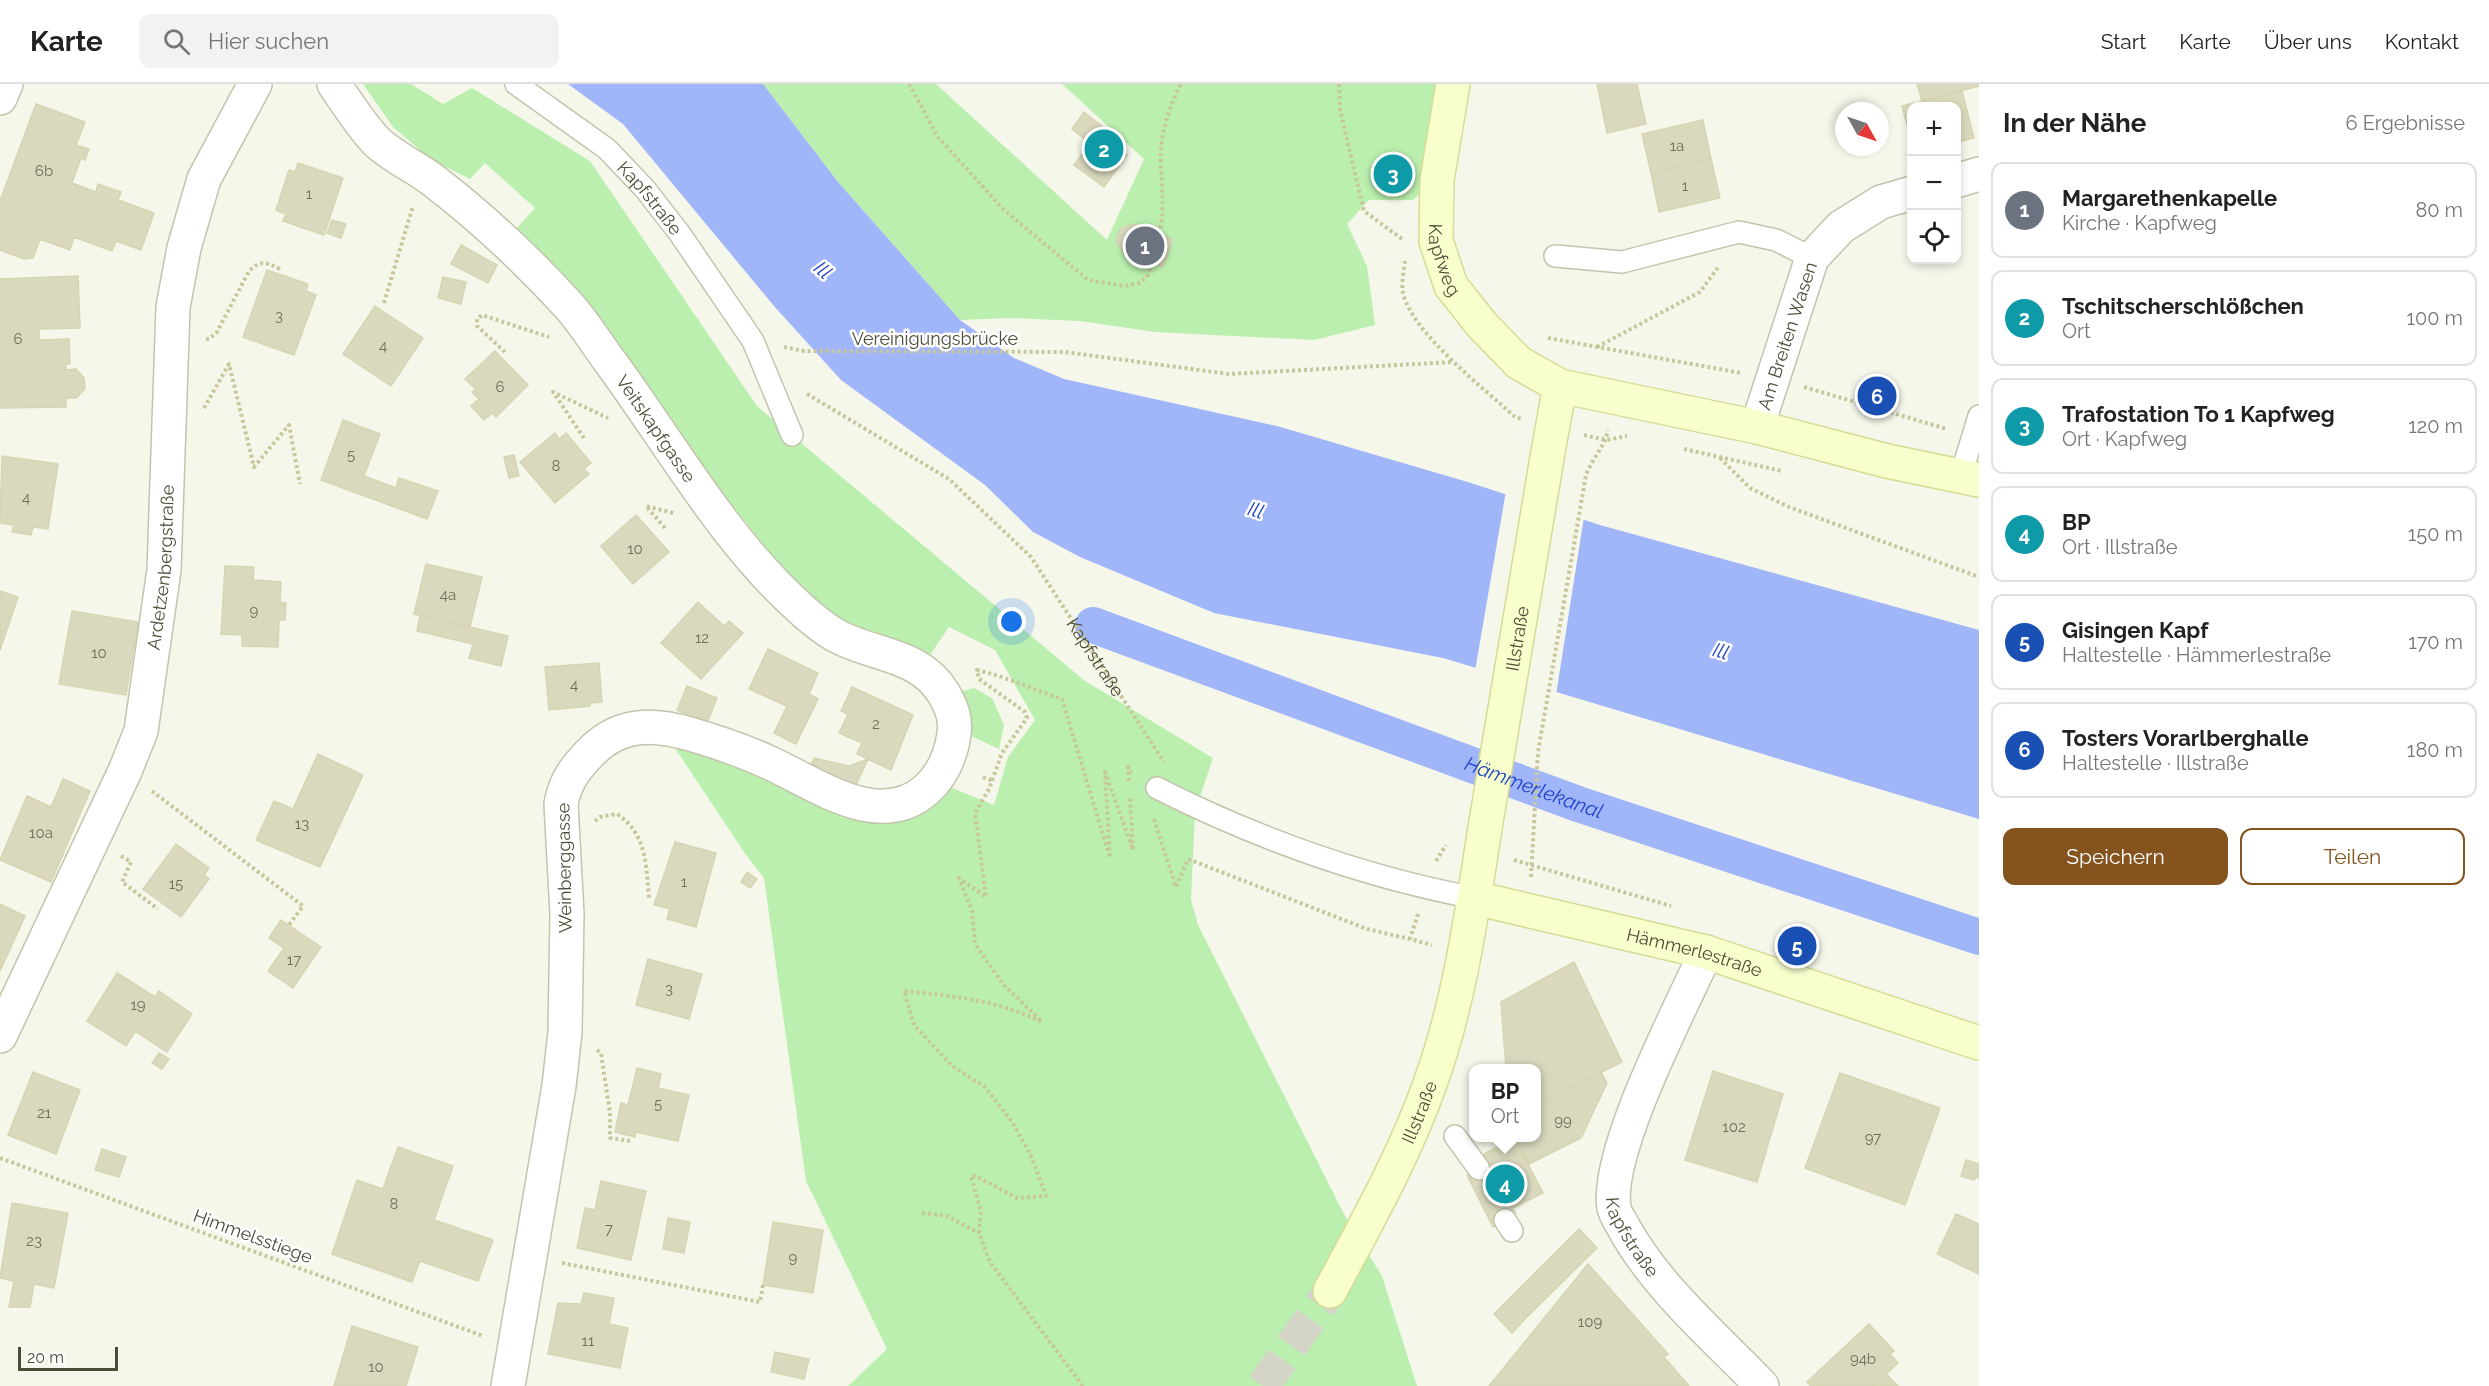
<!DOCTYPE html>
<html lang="de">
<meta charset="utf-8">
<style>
:root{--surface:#fff;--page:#f2f2f2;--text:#222;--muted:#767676;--line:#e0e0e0;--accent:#85541e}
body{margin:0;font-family:Raleway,sans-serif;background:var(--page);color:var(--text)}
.controls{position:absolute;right:18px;top:18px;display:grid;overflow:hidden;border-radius:12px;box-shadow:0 3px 9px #0003}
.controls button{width:54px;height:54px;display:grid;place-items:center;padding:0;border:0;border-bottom:2px solid var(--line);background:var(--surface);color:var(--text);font:30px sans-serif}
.compass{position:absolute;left:1835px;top:18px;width:54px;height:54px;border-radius:50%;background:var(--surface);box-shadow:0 3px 9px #0003;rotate:130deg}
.scale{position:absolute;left:18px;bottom:15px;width:100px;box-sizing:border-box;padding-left:6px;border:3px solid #4c4c37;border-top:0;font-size:16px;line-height:21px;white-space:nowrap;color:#4c4c37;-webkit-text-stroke:4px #fff;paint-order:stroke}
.you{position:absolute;left:1012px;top:538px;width:21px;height:21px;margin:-15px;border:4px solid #fff;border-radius:50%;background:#1a73e8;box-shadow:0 0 0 9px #1a73e833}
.badge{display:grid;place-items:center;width:39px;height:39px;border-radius:50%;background:var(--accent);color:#fff;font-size:20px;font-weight:700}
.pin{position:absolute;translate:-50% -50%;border:3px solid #fff;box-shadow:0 2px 6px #0006}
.popup{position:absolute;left:1469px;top:980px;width:72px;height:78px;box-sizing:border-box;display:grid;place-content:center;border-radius:12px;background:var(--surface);filter:drop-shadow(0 2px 4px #0005);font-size:20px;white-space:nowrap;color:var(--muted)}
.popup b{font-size:22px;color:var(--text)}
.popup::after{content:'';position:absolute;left:50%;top:100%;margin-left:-12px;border:12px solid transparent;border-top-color:var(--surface)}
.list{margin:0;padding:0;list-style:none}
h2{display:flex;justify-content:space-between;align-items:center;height:78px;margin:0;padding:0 24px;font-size:26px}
h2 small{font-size:20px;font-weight:400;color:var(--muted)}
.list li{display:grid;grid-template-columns:39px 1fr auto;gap:18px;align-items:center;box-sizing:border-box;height:96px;margin:0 12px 12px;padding:0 12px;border:2px solid var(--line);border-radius:12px}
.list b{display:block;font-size:22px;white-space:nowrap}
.list p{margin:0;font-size:20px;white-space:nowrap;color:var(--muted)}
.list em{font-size:20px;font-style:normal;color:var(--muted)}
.actions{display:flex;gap:12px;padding:18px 24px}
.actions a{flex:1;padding:14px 0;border:2px solid var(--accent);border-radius:12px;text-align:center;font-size:21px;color:var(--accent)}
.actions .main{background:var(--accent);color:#fff}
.icon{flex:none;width:33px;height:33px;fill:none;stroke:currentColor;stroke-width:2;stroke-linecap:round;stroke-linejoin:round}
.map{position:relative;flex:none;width:1979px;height:1302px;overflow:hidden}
header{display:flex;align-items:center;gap:36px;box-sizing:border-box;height:84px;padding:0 30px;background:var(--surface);border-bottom:2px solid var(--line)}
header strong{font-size:28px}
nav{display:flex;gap:33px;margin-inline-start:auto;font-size:21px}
.search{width:420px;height:54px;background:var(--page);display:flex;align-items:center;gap:15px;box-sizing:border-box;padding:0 21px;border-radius:12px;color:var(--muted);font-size:22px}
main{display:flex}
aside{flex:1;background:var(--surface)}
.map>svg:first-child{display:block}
</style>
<header>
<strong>Karte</strong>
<div class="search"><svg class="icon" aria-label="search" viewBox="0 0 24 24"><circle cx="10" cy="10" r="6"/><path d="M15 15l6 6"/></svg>Hier suchen</div>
<nav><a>Start</a><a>Karte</a><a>Über uns</a><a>Kontakt</a></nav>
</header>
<main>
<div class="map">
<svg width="1979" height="1302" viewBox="0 0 1979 1302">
<rect width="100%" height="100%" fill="#f6f7eb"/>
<path fill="#bbefaf" d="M363 0H411L443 20 472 4 590 77 757 322 1085 597 1213 674 1195 728 1191 816 1198 841 1345 1132 1382 1192 1417 1302H848L887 1265 806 1097 764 794 746 771 673 661 722 675 868 737 904 736 936 718 950 703 994 721 1008 673 1035 636 995 566 949 543 930 571 885 551 843 538 788 492 515 146 535 124 485 79 470 95 432 76 393 43Z
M763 0H936L1107 156 1144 75 1062 0H1453L1437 96 1413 116H1369L1347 140 1367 182 1375 241 1314 256 1155 248 1080 237 1010 234 960 236 838 98Z
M974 604 992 614 1004 641 999 665 973 653 959 617 963 607Z"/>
<path fill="#a1b5f9" d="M568 0H763L838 98 960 236 1014 274 1064 295 1277 342 1471 399 1600 441 1979 546V735L1443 574 1214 529 1080 473 1033 448 985 401 841 296 774 222 623 40Z"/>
<path fill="#f6f7eb" d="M1506 407 1584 433 1556 611 1475 587Z"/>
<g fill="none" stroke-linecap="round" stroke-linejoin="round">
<path stroke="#a1b5f9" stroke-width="36" id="s1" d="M1093 541 1578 720 1979 853"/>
</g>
<path fill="#dad9be" stroke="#d6d5b1" stroke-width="1.5" d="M1597 0H1637L1646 40 1607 49Z
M1917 0H1979V2L1922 17Z
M1962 7 1974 54 1956 59V22H1912V60L1902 22Z
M36 20 85 38 76 61 89 65 85 76 81 74 72 99 96 108 98 100 121 108 118 116 154 129 141 166 116 157 112 167 74 153 70 166 40 155 33 174 24 175 0 166V117Z
M1084 28 1102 42 1127 71 1104 103 1074 81 1090 59 1072 45Z
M1703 36 1711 75 1651 89 1642 50Z
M1385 72 1406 76 1401 107 1380 103Z
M1711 75 1720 114 1659 128 1651 89Z
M298 79 343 94 324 151 283 137 286 130 276 126 289 86 295 88Z
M332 136 346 140 341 154 327 149Z
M1132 140 1173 156 1163 183 1122 167 1116 156 1120 145Z
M461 161 497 181 488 199 451 180Z
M267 186 308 200 306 207 316 211 294 271 243 253Z
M78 192 80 244 39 245V256L69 255 70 280H66V286L76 285 84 294 85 305 76 314H66V323L0 324V195Z
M443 193 466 198 461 220 438 214Z
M375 222 423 254 391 302 343 270Z
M495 267 528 301 496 333 492 329 484 336 471 322 479 315 472 308 476 305 465 295Z
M343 336 380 350 364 392 396 404 399 394 438 407 427 435 321 396Z
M555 349 559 355 566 349 591 379 584 385 589 390 555 419 520 378Z
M514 371 519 392 509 394 504 373Z
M2 372 58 380 48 445 33 443 31 451 12 448 14 441 0 439Z
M636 431 669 468 633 500 601 462Z
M426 480 482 493 470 543 414 530Z
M225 482 254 483 253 496 281 498 280 518 286 519 285 536H279L278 563 242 562V551L221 550Z
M0 507 18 513 0 566Z
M698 518 724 542 729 537 743 549 701 595 661 559Z
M72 527 138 538 126 611 59 600Z
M420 531 508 552 501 582 469 574 473 560 417 547Z
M768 565 818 589 809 610 818 615 796 660 774 649 787 622 749 605Z
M599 579 602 618 590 619V622L549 626 545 583Z
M687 602 717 614 707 639 677 626Z
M852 603 913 631 891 686 857 670 862 659 839 649 848 630 841 627Z
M318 670 363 691 320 783 256 756 274 717 293 725Z
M814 674 849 682 868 675 856 701 810 683Z
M63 695 90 707 51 798 0 776 27 712 51 723Z
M675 758 716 769 696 843 667 835 670 825 654 821Z
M176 760 209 784 204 791 209 795 181 833 143 805Z
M747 788 757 795 750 804 741 798Z
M0 820 25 832 0 887Z
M281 836 321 863 293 904 268 887 284 864 269 854Z
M648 875 702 890 689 935 636 921Z
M1574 878 1622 978 1537 1021V984H1506L1501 918Z
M117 889 155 913 159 907 192 930 167 968 135 947 126 962 87 937Z
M159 969 169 975 162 985 152 979Z
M637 984 661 990 658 1004 689 1011 678 1057 636 1048 635 1053 615 1048 621 1019 628 1021Z
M1713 987 1783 1010 1757 1098 1685 1076Z
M33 988 80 1006 56 1070 8 1051Z
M1601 988 1607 999 1581 1054 1529 1080 1514 1054H1537V1021Z
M1840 989 1940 1024 1905 1121 1805 1084Z
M1514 1054 1543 1109 1513 1124 1516 1131 1493 1143 1467 1091 1489 1080 1484 1070Z
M398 1063 453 1082 434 1136 493 1156 478 1197 420 1177 412 1198 332 1170 357 1096 383 1105Z
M102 1065 126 1073 119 1093 95 1086Z
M1966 1076 1979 1080V1094L1976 1093 1974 1096 1961 1092Z
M601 1097 646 1107 631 1176 577 1164 585 1124 595 1126Z
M12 1119 68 1129 54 1204 34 1200 30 1223H9L14 1197 0 1194Z
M1956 1130 1979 1140V1190L1937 1170Z
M668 1134 690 1138 684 1169 663 1165Z
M773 1138 823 1146 813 1209 763 1201Z
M1579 1145 1597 1164 1527 1233 1509 1215Z
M1588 1180 1668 1270 1664 1273 1689 1302H1489Z
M584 1209 614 1214 609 1240 628 1244 620 1284 548 1270 558 1219 581 1220Z
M1509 1215 1527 1233 1512 1249 1494 1230Z
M1869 1240 1894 1267 1890 1270 1898 1279 1873 1302H1811L1807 1298Z
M352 1242 418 1263 406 1302H334Z
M775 1268 809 1275 804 1295 771 1288Z
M1886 1290 1898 1302H1873Z"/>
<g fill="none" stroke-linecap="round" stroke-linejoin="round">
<path stroke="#d4d5c7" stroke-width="33" stroke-dasharray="33 16" stroke-linecap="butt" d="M1263 1302 1330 1207"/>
<defs>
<g id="lane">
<path id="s3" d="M516 0 607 65 645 105 680 150 753 257 792 351"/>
<path d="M1555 172 1622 178 1739 148 1776 156 1812 174"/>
<path d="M1961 391 1979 332"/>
<path d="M1157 704C1256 754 1365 793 1475 814"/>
<path d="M1455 1052 1479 1085"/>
<path d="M1505 1136 1512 1147"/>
</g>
<g id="street">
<path id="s4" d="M334 0C347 19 360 40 376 57 391 72 416 83 434 97 482 134 528 177 569 222 584 239 597 260 611 279 672 362 724 456 801 525 811 534 823 544 835 551 872 572 920 569 944 610 952 624 956 635 954 650 951 671 942 692 926 706 879 747 816 700 770 679 744 667 718 658 690 650 654 640 621 638 592 667 576 683 565 697 561 720L567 830 565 948 559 1002 508 1302"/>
<path d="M0 14 6 0"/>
<path d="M1956 97 1979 90"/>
<path id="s5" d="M1757 343 1812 174 1841 143 1881 118 1912 109"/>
<path id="s6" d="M1706 868C1681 924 1605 1067 1614 1124 1615 1130 1621 1138 1624 1144 1657 1204 1715 1253 1762 1302"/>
<path id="s7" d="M0 952 125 687 141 647 164 486 173 223 184 164 204 95 255 0"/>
</g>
<g id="secondary">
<path id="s8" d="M1453 0 1437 96 1436 157 1451 202 1482 241 1519 279 1560 302 1757 343 1887 377 1979 396"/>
<path d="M1548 368 1560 302"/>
<path id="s9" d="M1475 814 1706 868 1979 959"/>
<path id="s10" d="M1330 1207C1367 1138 1405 1071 1431 997 1461 913 1472 826 1486 738"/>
</g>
</defs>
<use href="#lane" stroke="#c3c4ac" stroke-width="24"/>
<use href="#street" stroke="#c3c4ac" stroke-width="36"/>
<use href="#secondary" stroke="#d4dc95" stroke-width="36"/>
<g stroke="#c7c79b" stroke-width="4" stroke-dasharray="3 3" stroke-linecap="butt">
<path d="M909 0 938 53 1003 125 1088 196 1125 202 1140 199 1148 191 1152 178"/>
<path d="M1339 0 1340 26 1364 127 1402 155"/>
<path d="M1159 150C1167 121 1159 91 1161 62 1164 40 1171 19 1181 0"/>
<path d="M1405 177C1404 186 1401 200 1403 209 1412 249 1485 305 1515 333L1522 335"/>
<path d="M384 219 413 122"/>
<path d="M1548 254 1741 289"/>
<path d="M206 255H209L217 248 249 187C260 176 266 178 280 185"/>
<path d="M784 263 804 267 1065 268 1229 290 1453 278"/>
<path d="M1597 263 1700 208 1719 182"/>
<path d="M505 268 477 242V235L482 231 549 253"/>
<path d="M1804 303 1947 345"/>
<path id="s2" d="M807 310 949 395 1031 473 1164 678"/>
<path d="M204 324 229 280 254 383 289 341 300 400"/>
<path d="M1584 351 1606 356 1627 352"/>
<path d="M584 354 553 308 608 334"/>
<path d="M1684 365 1782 387"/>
<path d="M1720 374 1750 404 1789 423 1979 493"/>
<path d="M665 444 646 422 673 429"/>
<path d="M983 693 993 697"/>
<path d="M1129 697 1128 683 1132 691"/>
<path d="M152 707 303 822 289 841"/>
<path d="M1154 735 1176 803 1188 775 1367 845 1410 855"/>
<path d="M595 737 600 733 617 730C647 750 646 781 649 814"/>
<path d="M121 772 131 778 122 798 158 825"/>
<path d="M1514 776 1671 822"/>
<path d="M1436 777 1446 761"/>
<path d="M1531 793 1538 668 1586 391C1592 375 1605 362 1608 346"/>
<path d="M1418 830 1410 855 1432 861"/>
<path d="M597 966 601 969 610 1029V1054L630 1057"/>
<path d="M0 1074 483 1252"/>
<path d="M922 1129 947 1132 979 1149"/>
<path d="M562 1179 760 1218 763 1201"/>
<path d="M1083 1302 990 1178 979 1149 981 1128 971 1092H976L1017 1114 1046 1112 1031 1072 1012 1038 985 1003 952 982 914 941 904 907C952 912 997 916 1042 938L1003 900 975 860 972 827 959 794 986 813 975 729 989 705 1002 669 1027 634 1025 628 979 595 977 586C1007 593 1034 606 1062 615L1110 774 1105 688 1133 766 1130 714"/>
</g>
<use href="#lane" stroke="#fff" stroke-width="21"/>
<use href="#street" stroke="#fff" stroke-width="33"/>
<use href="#secondary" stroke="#f9ffcc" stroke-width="33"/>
<defs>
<g id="secondary-bridge">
<path id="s11" d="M1486 738 1548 368"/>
</g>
</defs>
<use href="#secondary-bridge" stroke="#d4dc95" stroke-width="36" stroke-linecap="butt"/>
<use href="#secondary-bridge" stroke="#f9ffcc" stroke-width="33"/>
</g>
<g text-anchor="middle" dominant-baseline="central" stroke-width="5" stroke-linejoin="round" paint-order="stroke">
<g font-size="15" fill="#706f59">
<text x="1677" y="62">1a</text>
<text x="44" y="87">6b</text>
<text x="1685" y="102">1</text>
<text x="309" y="110">1</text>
<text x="279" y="232">3</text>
<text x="18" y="255">6</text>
<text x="383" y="262">4</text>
<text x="500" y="303">6</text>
<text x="351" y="371">5</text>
<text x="556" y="382">8</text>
<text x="26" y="414">4</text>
<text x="635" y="465">10</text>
<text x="448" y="511">4a</text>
<text x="254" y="527">9</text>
<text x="702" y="554">12</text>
<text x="99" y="569">10</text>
<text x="574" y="601">4</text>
<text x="876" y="640">2</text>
<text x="302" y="740">13</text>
<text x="41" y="749">10a</text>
<text x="684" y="798">1</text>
<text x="176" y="800">15</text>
<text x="294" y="876">17</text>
<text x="669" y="905">3</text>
<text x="138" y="921">19</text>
<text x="658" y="1020">5</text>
<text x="44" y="1029">21</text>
<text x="1563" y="1037">99</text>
<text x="1734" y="1043">102</text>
<text x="1873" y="1054">97</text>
<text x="394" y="1120">8</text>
<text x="609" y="1145">7</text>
<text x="34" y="1157">23</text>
<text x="793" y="1174">9</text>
<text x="1590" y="1238">109</text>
<text x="588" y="1257">11</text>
<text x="1863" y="1275">94b</text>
<text x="376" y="1283">10</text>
</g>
<g font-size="18" fill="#4c4c37" stroke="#fff">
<text stroke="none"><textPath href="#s3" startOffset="177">Kapfstraße</textPath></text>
<text stroke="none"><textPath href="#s8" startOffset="178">Kapfweg</textPath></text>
<text stroke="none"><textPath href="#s5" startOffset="96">Am Breiten Wasen</textPath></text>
<text x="935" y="254">Vereinigungsbrücke</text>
<text stroke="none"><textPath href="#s4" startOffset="476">Veitskapfgasse</textPath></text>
<text stroke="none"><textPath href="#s7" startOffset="501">Ardetzenbergstraße</textPath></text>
<text stroke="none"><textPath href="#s11" startOffset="186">Illstraße</textPath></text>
<text stroke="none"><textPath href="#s2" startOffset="398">Kapfstraße</textPath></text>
<text transform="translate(564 784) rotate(-91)">Weinberggasse</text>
<text stroke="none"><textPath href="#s9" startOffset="226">Hämmerlestraße</textPath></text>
<text stroke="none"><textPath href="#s10" startOffset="200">Illstraße</textPath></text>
<text stroke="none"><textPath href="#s6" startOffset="308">Kapfstraße</textPath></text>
<text transform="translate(253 1152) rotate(20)">Himmelsstiege</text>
</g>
<g font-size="20" font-style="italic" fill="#2144c7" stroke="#fff">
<text transform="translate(823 186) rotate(42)">Ill</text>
<text transform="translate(1256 426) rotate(17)">Ill</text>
<text transform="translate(1721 567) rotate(17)">Ill</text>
<text stroke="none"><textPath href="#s1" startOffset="470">Hämmerlekanal</textPath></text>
</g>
</g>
</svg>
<div class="controls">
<button>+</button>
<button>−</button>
<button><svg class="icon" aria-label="locate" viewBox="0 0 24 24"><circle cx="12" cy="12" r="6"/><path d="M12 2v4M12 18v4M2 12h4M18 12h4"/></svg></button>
</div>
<svg class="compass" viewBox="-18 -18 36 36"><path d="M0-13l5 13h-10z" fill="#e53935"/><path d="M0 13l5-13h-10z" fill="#767676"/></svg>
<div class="scale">20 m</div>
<div class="you"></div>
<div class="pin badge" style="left:1145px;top:162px;background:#6b7280">1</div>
<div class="pin badge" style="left:1104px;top:65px;background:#0f9aa8">2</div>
<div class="pin badge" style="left:1393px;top:90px;background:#0f9aa8">3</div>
<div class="pin badge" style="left:1505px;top:1100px;background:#0f9aa8">4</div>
<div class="popup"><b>BP</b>Ort</div>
<div class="pin badge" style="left:1797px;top:862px;background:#1a4fb4">5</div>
<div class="pin badge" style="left:1877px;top:312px;background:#1a4fb4">6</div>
</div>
<aside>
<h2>In der Nähe<small>6 Ergebnisse</small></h2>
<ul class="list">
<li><span class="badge" style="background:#6b7280">1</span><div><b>Margarethenkapelle</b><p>Kirche · Kapfweg</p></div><em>80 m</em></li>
<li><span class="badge" style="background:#0f9aa8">2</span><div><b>Tschitscherschlößchen</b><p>Ort</p></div><em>100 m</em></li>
<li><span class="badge" style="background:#0f9aa8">3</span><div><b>Trafostation To 1 Kapfweg</b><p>Ort · Kapfweg</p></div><em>120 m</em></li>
<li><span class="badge" style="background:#0f9aa8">4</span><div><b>BP</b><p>Ort · Illstraße</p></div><em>150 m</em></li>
<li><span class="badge" style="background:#1a4fb4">5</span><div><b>Gisingen Kapf</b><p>Haltestelle · Hämmerlestraße</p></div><em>170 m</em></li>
<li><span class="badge" style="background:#1a4fb4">6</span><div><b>Tosters Vorarlberghalle</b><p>Haltestelle · Illstraße</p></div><em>180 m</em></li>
</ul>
<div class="actions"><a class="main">Speichern</a><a>Teilen</a></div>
</aside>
</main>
